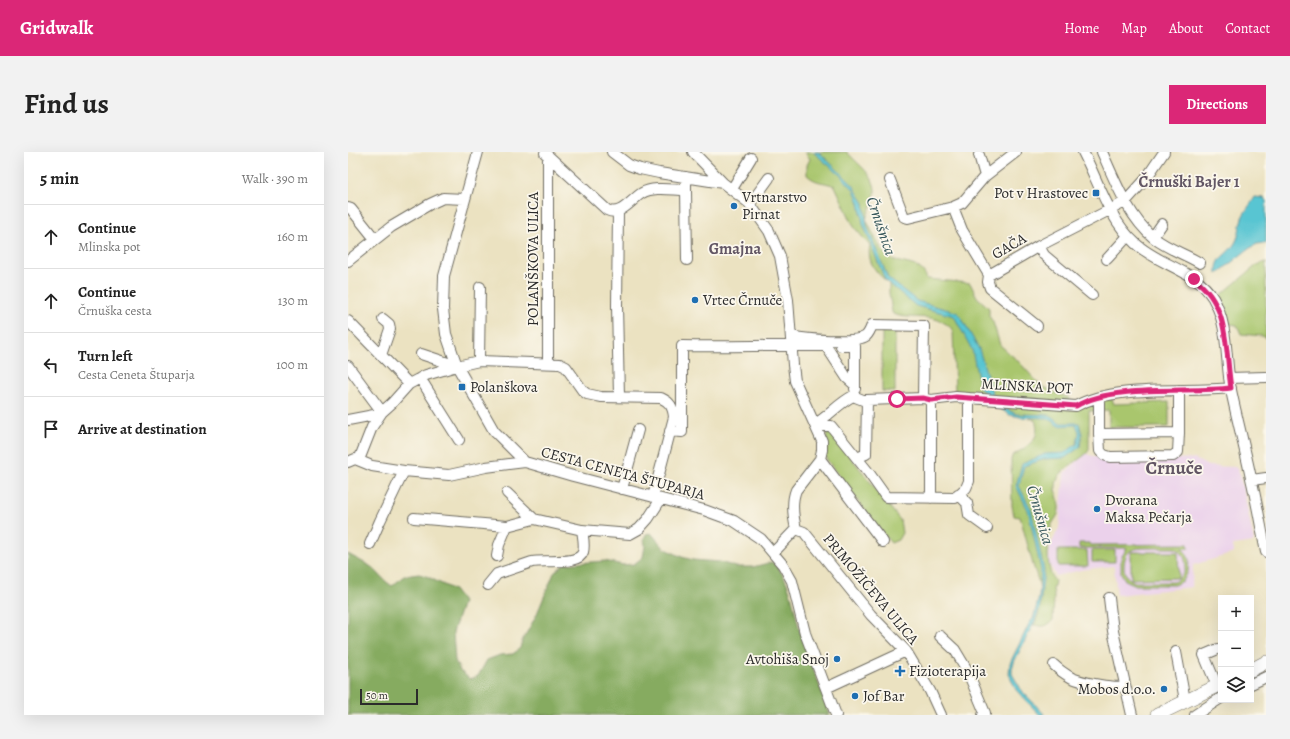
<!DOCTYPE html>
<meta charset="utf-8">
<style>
:root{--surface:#fff;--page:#f2f2f2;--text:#222;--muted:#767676;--line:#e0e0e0;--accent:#db2777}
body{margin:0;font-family:Alegreya,serif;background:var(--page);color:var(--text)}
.controls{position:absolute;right:12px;bottom:12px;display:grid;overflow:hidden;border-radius:0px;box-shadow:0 4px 16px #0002}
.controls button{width:36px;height:36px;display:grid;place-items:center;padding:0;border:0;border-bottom:1px solid var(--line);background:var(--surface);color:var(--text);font:20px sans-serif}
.scale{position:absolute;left:12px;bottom:10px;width:58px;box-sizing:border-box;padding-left:4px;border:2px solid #2b2b2b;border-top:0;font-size:11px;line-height:14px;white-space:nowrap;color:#2b2b2b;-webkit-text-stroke:3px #fbf7ec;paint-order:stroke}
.stop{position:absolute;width:12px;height:12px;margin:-9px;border:3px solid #db2777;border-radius:50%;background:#fff}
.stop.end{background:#db2777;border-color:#fff;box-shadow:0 1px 4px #0008}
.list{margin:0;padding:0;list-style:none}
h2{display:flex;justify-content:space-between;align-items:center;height:52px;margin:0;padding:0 16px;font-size:17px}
h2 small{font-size:13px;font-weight:400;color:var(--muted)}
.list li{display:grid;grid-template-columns:26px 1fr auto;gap:12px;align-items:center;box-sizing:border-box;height:64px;padding:0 16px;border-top:1px solid var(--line)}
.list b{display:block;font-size:15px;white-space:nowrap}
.list p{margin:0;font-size:13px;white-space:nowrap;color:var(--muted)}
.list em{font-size:13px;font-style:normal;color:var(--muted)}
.icon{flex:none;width:22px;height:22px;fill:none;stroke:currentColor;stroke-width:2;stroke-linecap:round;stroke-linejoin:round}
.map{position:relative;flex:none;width:918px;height:563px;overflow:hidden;border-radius:0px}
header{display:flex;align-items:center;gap:24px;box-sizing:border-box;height:56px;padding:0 20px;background:var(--accent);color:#fff}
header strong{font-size:19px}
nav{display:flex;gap:22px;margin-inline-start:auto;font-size:14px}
.intro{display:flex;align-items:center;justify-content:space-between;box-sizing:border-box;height:96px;padding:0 24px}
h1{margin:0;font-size:28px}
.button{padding:10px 18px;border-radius:0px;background:var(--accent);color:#fff;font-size:14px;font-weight:700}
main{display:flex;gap:24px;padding:0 24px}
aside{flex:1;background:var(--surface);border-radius:0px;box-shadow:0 4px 16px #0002}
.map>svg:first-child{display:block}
</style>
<header>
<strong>Gridwalk</strong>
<nav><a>Home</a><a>Map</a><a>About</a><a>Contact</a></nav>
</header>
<div class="intro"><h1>Find us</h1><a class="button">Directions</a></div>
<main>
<aside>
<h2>5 min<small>Walk · 390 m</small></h2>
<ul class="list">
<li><svg class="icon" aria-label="ahead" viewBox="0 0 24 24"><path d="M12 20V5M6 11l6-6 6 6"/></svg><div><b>Continue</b><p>Mlinska pot</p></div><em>160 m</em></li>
<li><svg class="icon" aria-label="ahead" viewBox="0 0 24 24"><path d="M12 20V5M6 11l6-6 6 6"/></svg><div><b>Continue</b><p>Črnuška cesta</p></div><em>130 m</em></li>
<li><svg class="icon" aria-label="left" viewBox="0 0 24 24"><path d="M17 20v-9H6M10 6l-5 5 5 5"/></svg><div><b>Turn left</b><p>Cesta Ceneta Štuparja</p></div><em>100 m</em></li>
<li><svg class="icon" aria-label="arrive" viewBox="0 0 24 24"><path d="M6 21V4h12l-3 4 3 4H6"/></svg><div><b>Arrive at destination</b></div></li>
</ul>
</aside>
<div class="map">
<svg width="918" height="563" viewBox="0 0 918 563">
<rect width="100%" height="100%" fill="#fbf7ec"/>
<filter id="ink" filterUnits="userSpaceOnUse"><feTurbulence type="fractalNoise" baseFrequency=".025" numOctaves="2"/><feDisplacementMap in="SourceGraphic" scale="8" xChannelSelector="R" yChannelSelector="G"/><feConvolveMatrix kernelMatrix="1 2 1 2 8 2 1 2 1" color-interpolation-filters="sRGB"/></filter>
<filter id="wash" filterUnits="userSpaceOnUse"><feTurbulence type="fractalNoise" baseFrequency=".012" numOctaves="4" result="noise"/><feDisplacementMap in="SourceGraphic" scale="16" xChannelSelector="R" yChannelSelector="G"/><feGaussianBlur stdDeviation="0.9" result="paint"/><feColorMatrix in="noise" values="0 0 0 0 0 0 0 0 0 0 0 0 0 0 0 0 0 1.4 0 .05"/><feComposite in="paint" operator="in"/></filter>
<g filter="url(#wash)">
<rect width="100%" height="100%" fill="#ebe2c1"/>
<path fill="#ebd1eb" d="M738 302 745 304 847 307 860 314 887 315 890 318 896 340 906 390 885 393 886 401 845 413 844 435 769 443 766 415 765 414 733 418 708 424 701 412 702 394 711 376 716 321Z"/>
<path fill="#a9c66d" stroke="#6a784c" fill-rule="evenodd" d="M457 0H499C511 14 534 27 525 49 523 55 520 61 518 67 522 75 532 97 538 103 550 115 573 107 579 127L622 131 629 145 641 156V164L645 170 652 193 671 210 693 234 721 246 722 252 650 246 607 240 605 178C586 158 567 170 545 162L544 160 541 141V132C530 122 518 111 522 94L506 75 487 34C475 29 469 32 459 23V13L462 7Z
M918 110V186L914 184 893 182 889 173 881 172 880 170 873 144 875 141 909 113Z
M534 175H547V240L534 239Z
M764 247 766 252 821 250V275H761V258L741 259V298L738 302C730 309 715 316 710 326 705 336 711 345 711 356 711 365 705 368 703 375 699 387 698 420 707 429L705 437 706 443 705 468C699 475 695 475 686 473L691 460 693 446 691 431 685 413 673 368 672 365 666 364 664 354 663 308 664 304C679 294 694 288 687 268 678 263 666 265 659 260L661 254Z
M483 280 552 368 554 381 550 388 543 391 536 383 479 308C476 300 478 290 479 281Z
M731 391H741L742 393 840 392V396H834L839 402 841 408 840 420 835 429 826 433H788L777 428 773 421V406L779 396H731ZM827 396C842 402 841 427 824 430H787C780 427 777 423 776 416 776 395 788 396 804 396 812 396 819 396 827 396Z
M710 398H739L740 414H710Z
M744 398H767V410H744Z
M783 400H830L831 426 783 427Z"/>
<path fill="#86ab60" stroke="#586b46" d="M303 381 316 396 334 405 345 408 372 410 388 415H405L424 410C445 427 445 461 454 485 463 511 473 537 482 563H0V402C7 406 15 410 22 414 31 420 35 429 44 434L56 424 71 422 78 424 106 438 115 450 105 480 107 509 112 519 122 527 130 524 139 508 152 503 165 502 172 496 174 489 188 464 206 421 216 412 257 409 275 413 286 412 295 405 297 394 296 387 298 382Z"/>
<path fill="#59c5d2" stroke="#42787e" d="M465 0 472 1 506 34 507 37 516 51 519 74 540 126 569 149 608 160 612 163 631 197 646 246 651 253 668 262 702 263 711 271H731L734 282 732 295 717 306 697 307 676 314 671 334 683 357 696 418 692 454 687 469 667 508 664 516V522L674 539 697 563H692L668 538 661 522 662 511 682 470 685 467 691 445 693 418 680 358 668 334 674 312 697 302 716 301 729 292 731 280 728 273 710 274 700 266 672 265 662 263 646 253 632 236 624 198 606 164 568 154 537 128 515 72 511 51 506 38 492 23Z
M907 45 916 46 918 49V91L909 92 899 98 869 122C867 105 880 103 887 91 892 83 891 74 894 66 896 60 903 52 907 45Z"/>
</g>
<g filter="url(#ink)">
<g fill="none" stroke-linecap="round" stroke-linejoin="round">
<defs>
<path id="minor" d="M130 0 96 124 95 157 98 182 109 214 146 279 177 310 225 324 356 358 386 369 413 387 435 413 444 429 457 481 488 563
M264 0 281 13 292 17 311 21 375 31
M345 0 375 31 401 51 421 79 432 104 440 148 445 213 447 229 474 289V298L472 307 448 338C443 350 445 364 448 377L425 401
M735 0C751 31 761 67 787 91 810 113 848 118 865 146 881 174 877 207 883 238 889 267 897 297 903 326 909 351 913 376 918 400
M754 0C767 29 781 66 806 86 820 97 837 102 852 111
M197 1 259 58C272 65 283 48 294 41 306 34 324 38 338 38V25
M631 3 637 24
M542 28 556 65 560 66 605 55 614 51 637 24 668 0
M384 37 403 6
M338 38 339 108
M401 51 408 44 421 26
M605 55 614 78 641 123
M0 56 3 57 27 87
M270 60 269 154 271 244
M805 85 814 72
M691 94 696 103 744 143
M759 107 780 84
M0 109 43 75 82 52 95 46 116 47
M0 169 61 232
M689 174 642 136 640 130 641 123 691 94 777 50 797 28 816 0
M444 184C457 187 507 192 518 184 520 182 523 176 524 173L576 174 575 246
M493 194H507V237
M73 202 109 214
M33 203 42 177 41 172 35 167
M131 209 132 135
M200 211V4
M0 214 34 260 24 275 11 308
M72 226 111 288
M881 226 918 225
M751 246V282L831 281V238
M519 248 575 246 583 248 608 245 621 246
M0 268 26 263 34 260 44 251 61 232 78 223 109 214 131 209 212 212 218 215 235 239 239 242 253 245 313 246C322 250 325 255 326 265L305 345
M467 272 483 274 521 321 538 345 607 346 618 336 621 329V246L728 254C768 232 837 241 883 236
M467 272C481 264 491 251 505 244L515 248H519L518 302 509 306
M322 279 334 280V194C382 195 430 193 478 194L499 226 507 233
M751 282 752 299 756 303 762 305 825 304 830 300 831 281
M472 307 535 390
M0 310 7 307 24 314 56 319 101 323 138 315 177 310
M904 328 918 326
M274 337 290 278
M159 341 186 367
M610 342 619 351 621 363 639 376
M583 346V248
M66 366 159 374 186 367 234 378 282 382 291 377 300 367 313 347
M448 377 456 380 523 463 558 499 582 539 593 563
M22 392 32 369 56 319
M149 404 151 393 159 374
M140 433 149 422 184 410C196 407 231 414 235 400 237 393 235 385 234 378
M761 446 765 479 784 563
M592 484 607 498 619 518 637 561 635 563
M828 500 836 543 838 549
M706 513C711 518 717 522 724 526 733 530 768 537 777 534
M903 532 918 525
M869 534 856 503 870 497
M478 536 558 499
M847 563 873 546"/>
<path id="major" d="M903 518 918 510
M809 563 873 532"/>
</defs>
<use href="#minor" stroke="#6e6b60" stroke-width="12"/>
<use href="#major" stroke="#6e6b60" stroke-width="14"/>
<use href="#minor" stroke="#fff" stroke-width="10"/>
<use href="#major" stroke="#fff" stroke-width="13"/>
</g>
</g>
<g fill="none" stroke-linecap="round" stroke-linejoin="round" filter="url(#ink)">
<path stroke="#db2777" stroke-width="5" d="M549 247 575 246 583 248 608 245 728 254C766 232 839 241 883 236 877 197 882 153 846 127"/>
</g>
<g fill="#1f6fb2" stroke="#fbf7ec" stroke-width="1.5">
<rect x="744" y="37" width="8" height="8" rx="2"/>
<circle cx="386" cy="54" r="4"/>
<circle cx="347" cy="148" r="4"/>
<rect x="110" y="231" width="8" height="8" rx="2"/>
<circle cx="749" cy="357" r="4"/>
<circle cx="489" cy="507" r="4"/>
<path d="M550 513h4v4h4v4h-4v4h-4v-4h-4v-4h4z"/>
<circle cx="816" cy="537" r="4"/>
<circle cx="507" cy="544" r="4"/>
</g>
<g text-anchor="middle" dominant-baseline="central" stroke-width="3.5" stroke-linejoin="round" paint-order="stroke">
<g font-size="15" fill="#2b2b2b" stroke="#fbf7ec" text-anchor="start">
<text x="740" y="41" text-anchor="end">Pot v Hrastovec</text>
<text x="394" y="45">Vrtnarstvo<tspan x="394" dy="17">Pirnat</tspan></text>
<text x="355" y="148">Vrtec Črnuče</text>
<text x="122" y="235">Polanškova</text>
<text x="757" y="348">Dvorana<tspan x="757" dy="17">Maksa Pečarja</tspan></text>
<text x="481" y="507" text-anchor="end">Avtohiša Snoj</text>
<text x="561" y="519">Fizioterapija</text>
<text x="808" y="537" text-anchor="end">Mobos d.o.o.</text>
<text x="515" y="544">Jof Bar</text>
</g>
<g font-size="15" fill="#2b2b2b" stroke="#fbf7ec">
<text transform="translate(661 94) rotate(-30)">GAČA</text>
<text transform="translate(185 107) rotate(-90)">POLANŠKOVA ULICA</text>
<text transform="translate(679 234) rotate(3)">MLINSKA POT</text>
<text transform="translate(275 321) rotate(15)">CESTA CENETA ŠTUPARJA</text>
<text transform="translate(523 437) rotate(50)">PRIMOŽIČEVA ULICA</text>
</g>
<g font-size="16" font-weight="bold" fill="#625664" stroke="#fbf7ec">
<text x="841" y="30">Črnuški Bajer 1</text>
<text x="387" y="97">Gmajna</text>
</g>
<g font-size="16" font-style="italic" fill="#39595d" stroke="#fbf7ec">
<text transform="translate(533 74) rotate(71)">Črnušnica</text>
<text transform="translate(692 363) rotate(74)">Črnušnica</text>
</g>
<g font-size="19" font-weight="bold" fill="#625664" stroke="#fbf7ec">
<text x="826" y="316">Črnuče</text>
</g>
</g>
</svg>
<div class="controls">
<button>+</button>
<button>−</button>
<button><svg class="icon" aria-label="layers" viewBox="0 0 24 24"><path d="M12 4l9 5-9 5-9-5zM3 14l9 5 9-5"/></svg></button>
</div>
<div class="scale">50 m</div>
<div class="stop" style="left:549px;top:247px"></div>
<div class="stop end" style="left:846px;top:127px"></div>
</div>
</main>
